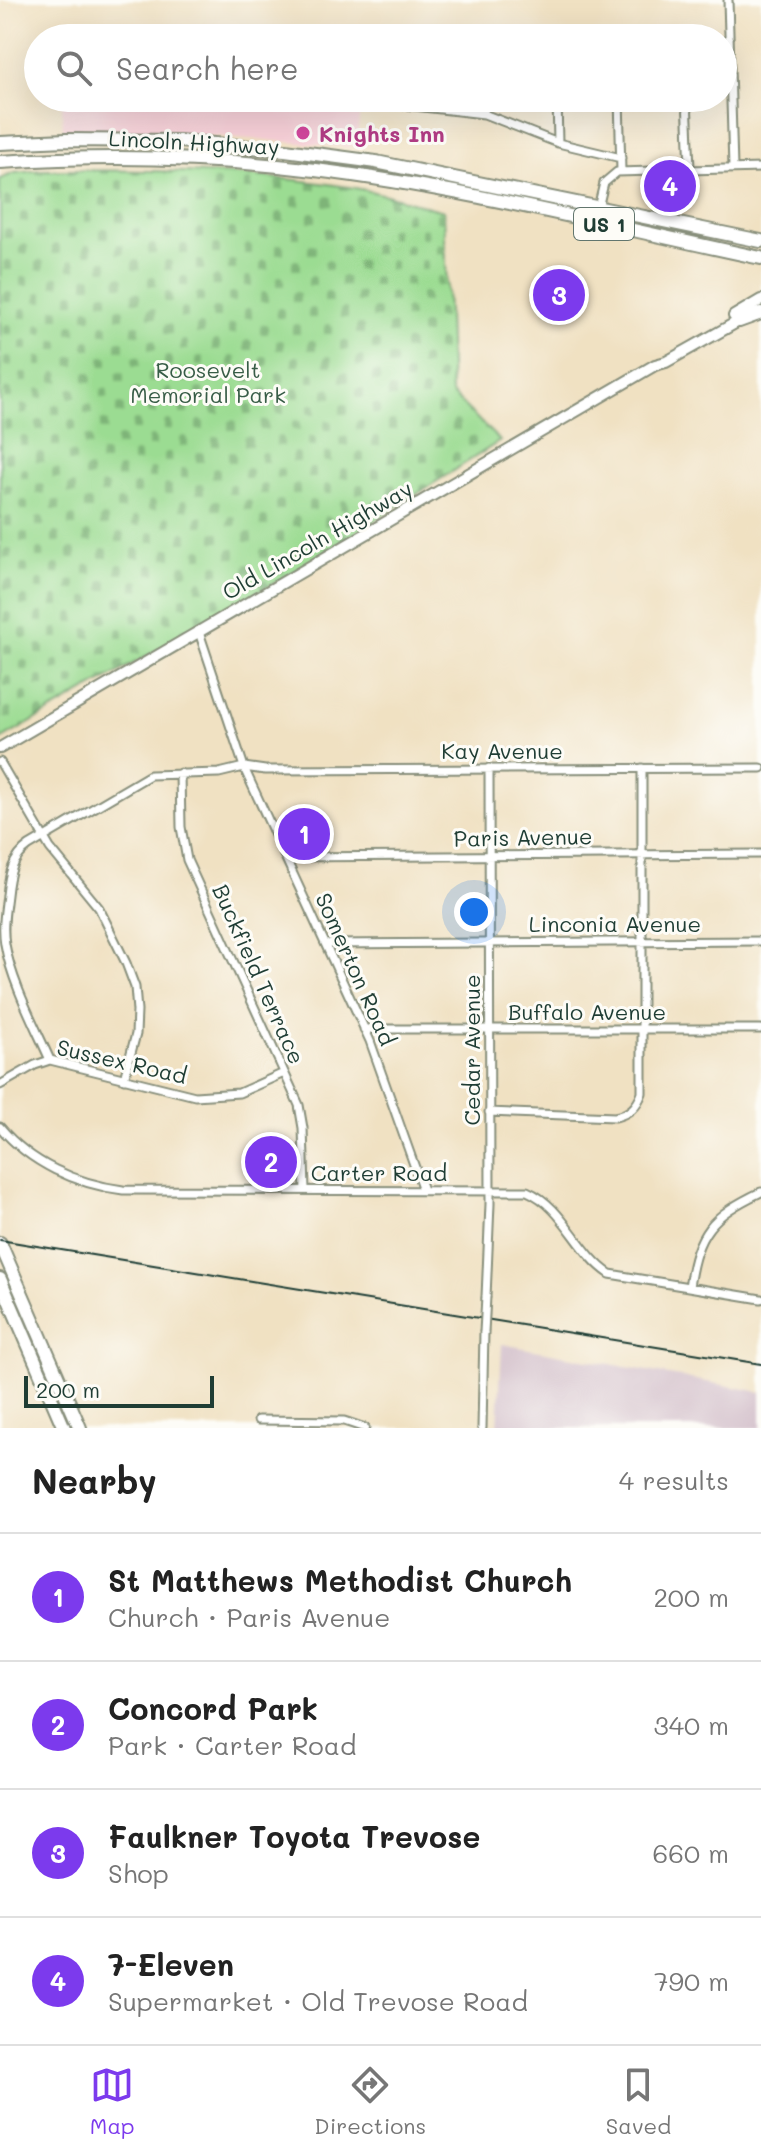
<!DOCTYPE html>
<meta charset="utf-8">
<style>
:root{--surface:#fff;--page:#f6f6f6;--text:#222;--muted:#767676;--line:#e0e0e0;--accent:#7c3aed}
body{margin:0;font-family:Mali,sans-serif;background:var(--page);color:var(--text)}
.scale{position:absolute;left:24px;bottom:20px;width:190px;box-sizing:border-box;padding-left:8px;border:4px solid #1f3d34;border-top:0;font-size:22px;line-height:28px;white-space:nowrap;color:#1f3d34;-webkit-text-stroke:6px #fdfcf7;paint-order:stroke}
.you{position:absolute;left:474px;top:912px;width:28px;height:28px;margin:-20px;border:6px solid #fff;border-radius:50%;background:#1a73e8;box-shadow:0 0 0 12px #1a73e833}
.badge{display:grid;place-items:center;width:52px;height:52px;border-radius:50%;background:var(--accent);color:#fff;font-size:26px;font-weight:700}
.pin{position:absolute;translate:-50% -50%;border:4px solid #fff;box-shadow:0 2px 8px #0006}
.list{margin:0;padding:0;list-style:none}
h2{display:flex;justify-content:space-between;align-items:center;height:104px;margin:0;padding:0 32px;font-size:34px}
h2 small{font-size:26px;font-weight:400;color:var(--muted)}
.list li{display:grid;grid-template-columns:52px 1fr auto;gap:24px;align-items:center;box-sizing:border-box;height:128px;padding:0 32px;border-top:2px solid var(--line)}
.list b{display:block;font-size:30px;white-space:nowrap}
.list p{margin:0;font-size:26px;white-space:nowrap;color:var(--muted)}
.list em{font-size:26px;font-style:normal;color:var(--muted)}
.icon{flex:none;width:44px;height:44px;fill:none;stroke:currentColor;stroke-width:2;stroke-linecap:round;stroke-linejoin:round}
.map{position:relative;flex:none;width:761px;height:1428px;overflow:hidden}
.search{position:absolute;background:var(--surface);box-shadow:0 8px 32px #0002;left:24px;right:24px;top:24px;height:88px;display:flex;align-items:center;gap:20px;box-sizing:border-box;padding:0 28px;border-radius:44px;color:var(--muted);font-size:30px}
.sheet{height:616px;background:var(--surface)}
nav{display:flex;justify-content:space-around;align-items:center;box-sizing:border-box;height:112px;border-top:2px solid var(--line);background:var(--surface);font-size:22px;color:var(--muted)}
nav a{display:grid;justify-items:center;gap:4px}
nav .on{color:var(--accent)}
.map>svg:first-child{display:block}
</style>
<div class="map">
<svg width="761" height="1428" viewBox="0 0 761 1428">
<defs>
<pattern id="cemetery-stones" width="16" height="16" patternUnits="userSpaceOnUse" patternTransform="scale(2)"><rect width="16" height="16" fill="#9bdc92"/><path d="M2 7V4a2 2 0 0 1 4 0v3zM10 15v-3a2 2 0 0 1 4 0v3z" fill="#7eb478"/></pattern>
</defs>
<rect width="100%" height="100%" fill="#fdfcf7"/>
<filter id="ink" filterUnits="userSpaceOnUse"><feTurbulence type="fractalNoise" baseFrequency=".0125" numOctaves="2"/><feDisplacementMap in="SourceGraphic" scale="16" xChannelSelector="R" yChannelSelector="G"/><feConvolveMatrix kernelMatrix="1 2 1 2 8 2 1 2 1" color-interpolation-filters="sRGB"/></filter>
<filter id="wash" filterUnits="userSpaceOnUse"><feTurbulence type="fractalNoise" baseFrequency=".006" numOctaves="4" result="noise"/><feDisplacementMap in="SourceGraphic" scale="32" xChannelSelector="R" yChannelSelector="G"/><feGaussianBlur stdDeviation="1.8" result="paint"/><feColorMatrix in="noise" values="0 0 0 0 0 0 0 0 0 0 0 0 0 0 0 0 0 1.4 0 .05"/><feComposite in="paint" operator="in"/></filter>
<g filter="url(#wash)">
<rect width="100%" height="100%" fill="#f0e1c2"/>
<path fill="#f6cfd7" d="M65 98H361L357 141 349 147 214 136 63 131 62 105Z"/>
<path fill="#d1bdc9" d="M502 1344 761 1392V1428H498Z"/>
<path fill="url(#cemetery-stones)" stroke="#5d8c63" stroke-width="2" d="M43 170C147 170 252 171 355 188 385 193 415 204 444 211L451 393 500 441 302 567 0 740V179L15 173Z"/>
</g>
<g filter="url(#ink)">
<g fill="none" stroke-linecap="round" stroke-linejoin="round">
<defs>
<path id="street" d="M728 0 733 168
M662 38H684
M389 98 388 103 484 114
M485 98 484 114 558 143 621 158
M557 98 558 143
M619 98 621 171
M687 98 690 169
M598 208 604 183 617 172 761 168
M199 632 245 770 370 1041 423 1190
M0 762 50 848 99 908 126 963 135 987 137 1011 136 1034 124 1079
M180 773 181 827 187 860 299 1105 303 1128 305 1190
M285 857 761 854
M326 944 761 941
M364 1029H761
M50 1060C35 1026 11 981 5 944 2 928 5 911 7 895 9 875 12 858 29 846L150 775 219 773 244 767 265 770 761 768
M0 1085 35 1065 50 1060 195 1096 239 1093 284 1073
M489 1112 615 1117C629 1114 637 1107 642 1093V768
M0 1127C30 1163 76 1184 123 1190L527 1191C564 1207 577 1252 610 1274L761 1299
M689 1287C697 1232 711 1216 761 1192
M486 1297 490 1204 489 768
M258 1420 344 1421 365 1428
M482 1428 484 1332"/>
<path id="primary" d="M734 316 761 300
M0 748 655 365 666 362 746 317"/>
<path id="highway" d="M0 143 66 140 179 141 285 150 376 162 761 241
M0 162C105 155 210 157 315 170 465 188 613 227 761 258
M739 321 761 313
M0 1243 80 1428
M0 1279 64 1428"/>
</defs>
<use href="#street" stroke="#888f7b" stroke-width="11"/>
<use href="#primary" stroke="#888f7b" stroke-width="14"/>
<use href="#highway" stroke="#888f7b" stroke-width="16"/>
<use href="#street" stroke="#fff" stroke-width="7"/>
<use href="#primary" stroke="#fff" stroke-width="10"/>
<use href="#highway" stroke="#fff" stroke-width="12"/>
<path stroke="#1f3d34" stroke-width="2" d="M0 1240 761 1364"/>
<defs>
<path id="street-bridge" d="M484 1332 486 1297"/>
</defs>
<use href="#street-bridge" stroke="#888f7b" stroke-width="11" stroke-linecap="butt"/>
<use href="#street-bridge" stroke="#fff" stroke-width="7"/>
</g>
</g>
<circle fill="#d1479c" stroke="#fdfcf7" stroke-width="3" cx="303" cy="133" r="8"/>
<g text-anchor="middle" dominant-baseline="central" stroke-width="6" stroke-linejoin="round" paint-order="stroke">
<rect fill="#fdfcf7" stroke="#62766e" stroke-width="2" x="574" y="208" width="60" height="32" rx="6"/>
<g font-size="20" font-weight="bold" fill="#1f3d34">
<text x="604" y="224">US 1</text>
</g>
<g font-size="22" font-weight="bold" fill="#b23c85" stroke="#fdfcf7" text-anchor="start">
<text x="319" y="133">Knights Inn</text>
</g>
<g font-size="22" fill="#1f3d34" stroke="#fdfcf7">
<text transform="translate(194 142) rotate(3)">Lincoln Highway</text>
<text transform="translate(317 540) rotate(-30)">Old Lincoln Highway</text>
<text x="502" y="750">Kay Avenue</text>
<text transform="translate(523 837) rotate(-1)">Paris Avenue</text>
<text x="615" y="923">Linconia Avenue</text>
<text transform="translate(356 969) rotate(66)">Somerton Road</text>
<text transform="translate(259 974) rotate(66)">Buckfield Terrace</text>
<text x="587" y="1011">Buffalo Avenue</text>
<text transform="translate(471 1050) rotate(-90)">Cedar Avenue</text>
<text transform="translate(122 1061) rotate(13)">Sussex Road</text>
<text x="379" y="1172">Carter Road</text>
</g>
<g font-size="22" fill="#385d47" stroke="#fdfcf7">
<text x="208" y="369">Roosevelt<tspan x="208" dy="25">Memorial Park</tspan></text>
</g>
</g>
</svg>
<div class="scale">200 m</div>
<div class="you"></div>
<div class="pin badge" style="left:304px;top:834px">1</div>
<div class="pin badge" style="left:271px;top:1162px">2</div>
<div class="pin badge" style="left:559px;top:295px">3</div>
<div class="pin badge" style="left:670px;top:186px">4</div>
<div class="search"><svg class="icon" aria-label="search" viewBox="0 0 24 24"><circle cx="10" cy="10" r="6"/><path d="M15 15l6 6"/></svg>Search here</div>
</div>
<section class="sheet">
<h2>Nearby<small>4 results</small></h2>
<ul class="list">
<li><span class="badge">1</span><div><b>St Matthews Methodist Church</b><p>Church · Paris Avenue</p></div><em>200 m</em></li>
<li><span class="badge">2</span><div><b>Concord Park</b><p>Park · Carter Road</p></div><em>340 m</em></li>
<li><span class="badge">3</span><div><b>Faulkner Toyota Trevose</b><p>Shop</p></div><em>660 m</em></li>
<li><span class="badge">4</span><div><b>7-Eleven</b><p>Supermarket · Old Trevose Road</p></div><em>790 m</em></li>
</ul>
</section>
<nav>
<a class="on"><svg class="icon" aria-label="map" viewBox="0 0 24 24"><path d="M3 6l6-2 6 2 6-2v14l-6 2-6-2-6 2zM9 4v14M15 6v14"/></svg>Map</a>
<a><svg class="icon" aria-label="directions" viewBox="0 0 24 24"><path d="M12 3l9 9-9 9-9-9zM9 14v-3h6M13 9l2 2-2 2"/></svg>Directions</a>
<a><svg class="icon" aria-label="saved" viewBox="0 0 24 24"><path d="M7 4h10v16l-5-4-5 4z"/></svg>Saved</a>
</nav>
